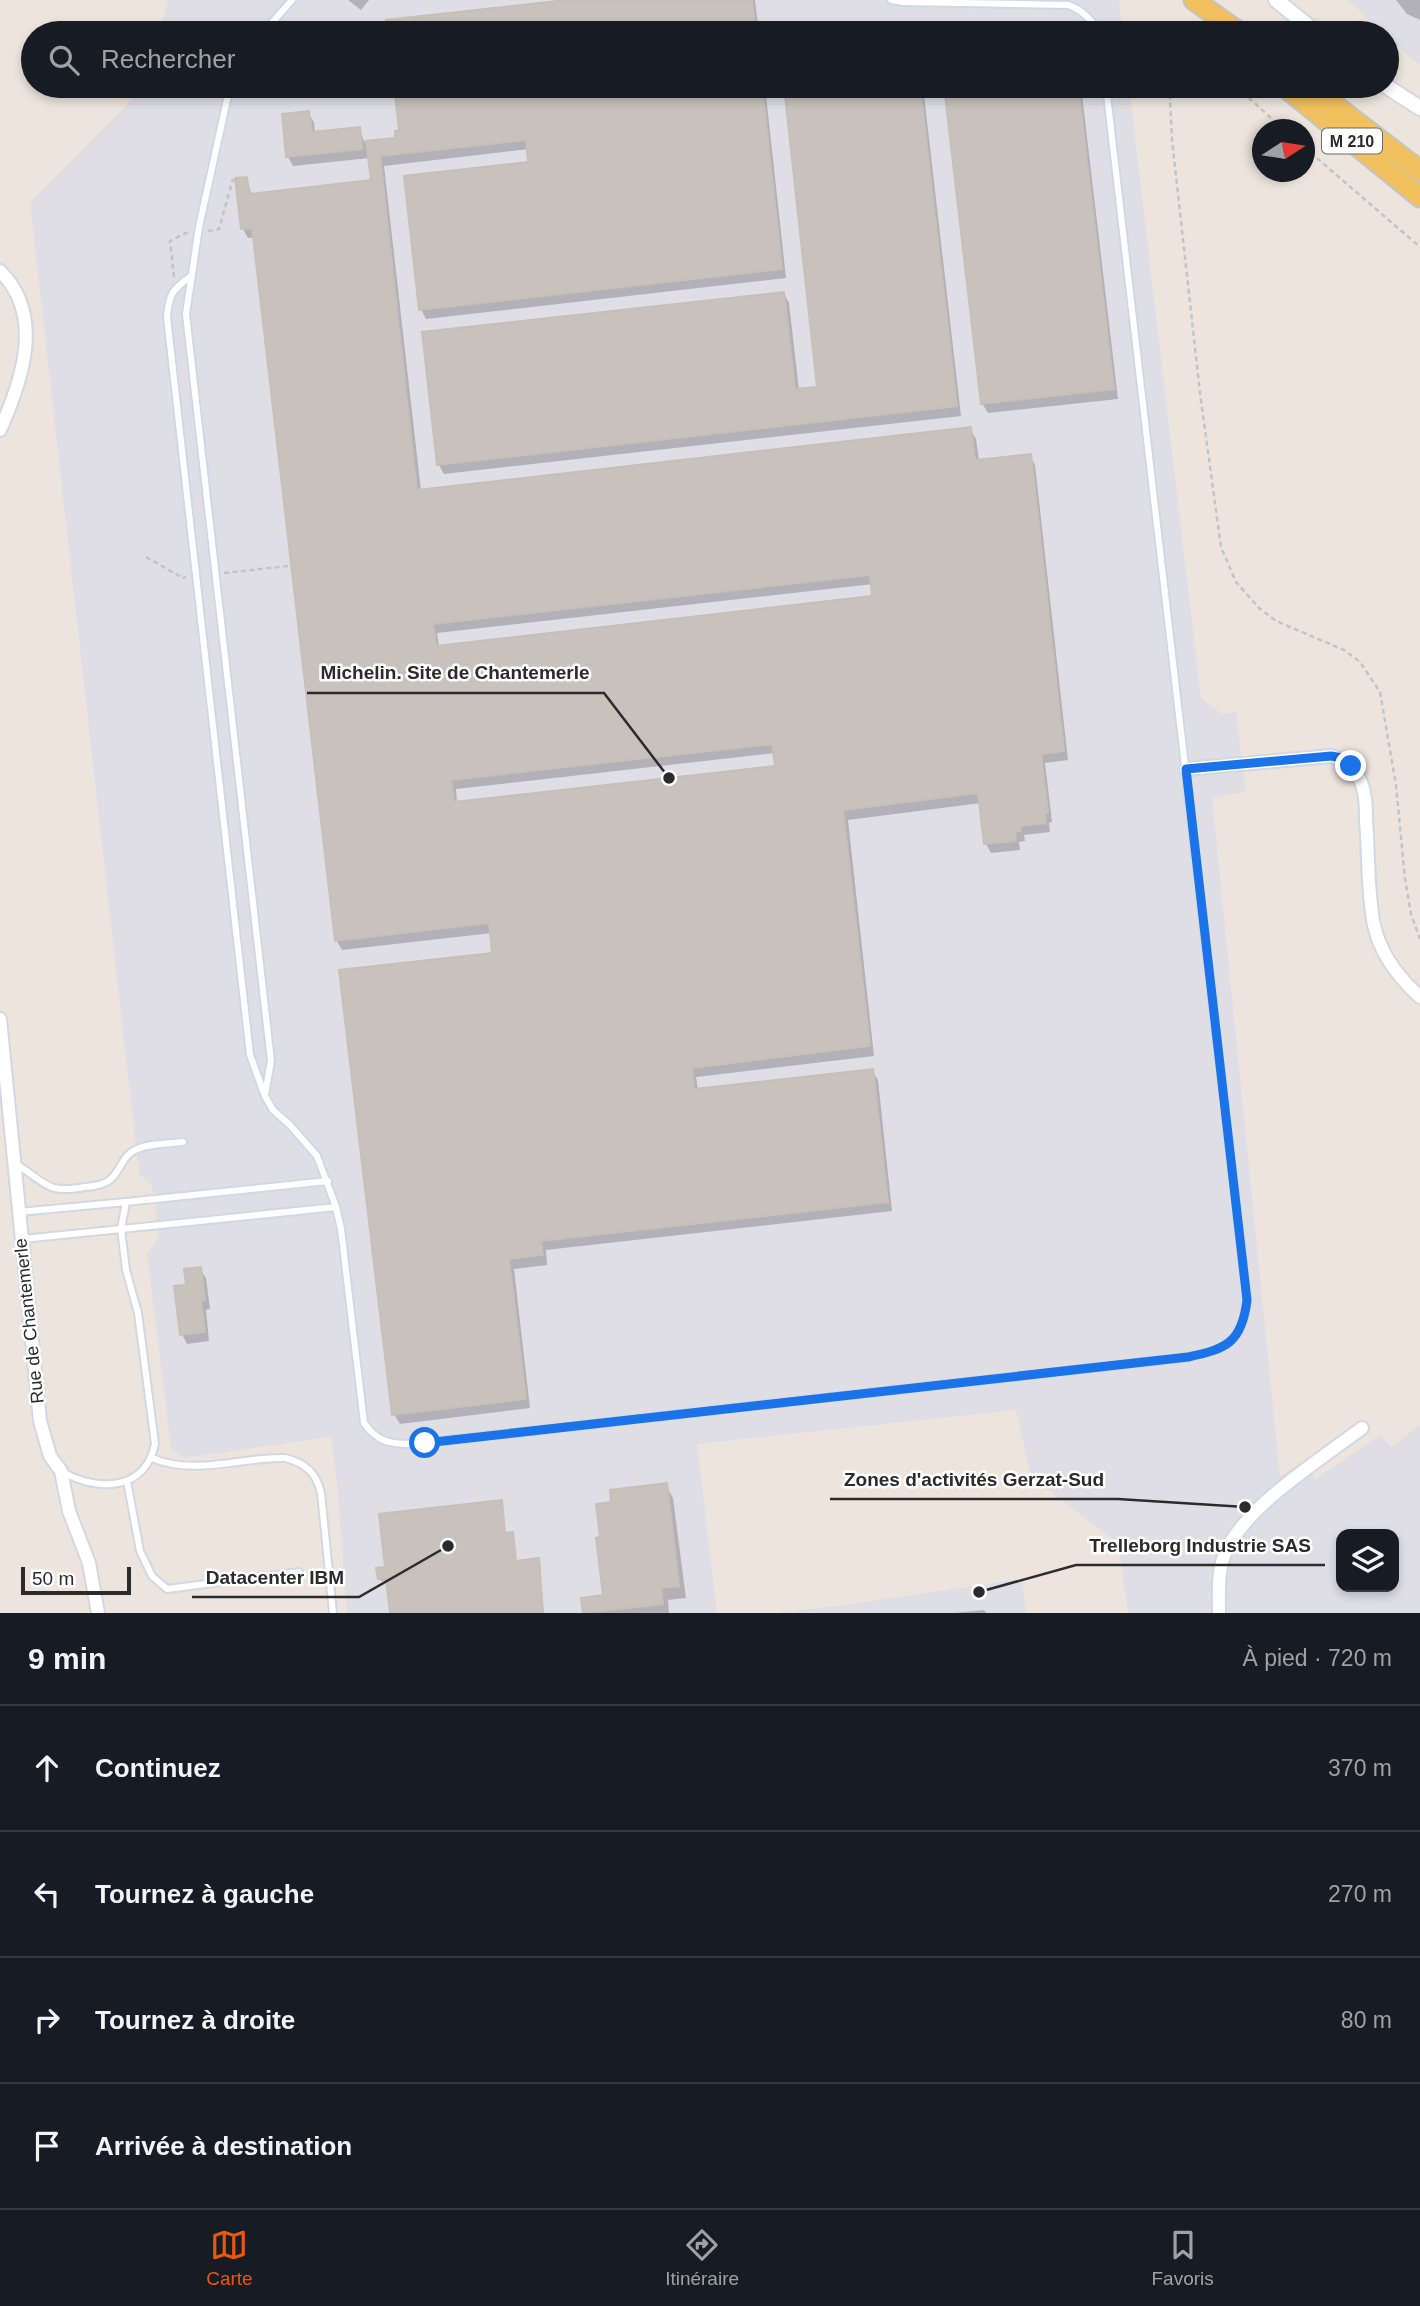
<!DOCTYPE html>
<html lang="fr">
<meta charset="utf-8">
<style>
:root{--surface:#171b24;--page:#242831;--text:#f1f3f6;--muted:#9ea1a6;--line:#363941;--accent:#ea580c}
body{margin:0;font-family:Helvetica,sans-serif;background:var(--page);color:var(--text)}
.controls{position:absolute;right:21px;bottom:21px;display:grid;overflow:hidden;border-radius:14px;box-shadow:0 4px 10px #0003}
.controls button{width:63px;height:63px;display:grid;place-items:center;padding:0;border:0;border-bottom:2px solid var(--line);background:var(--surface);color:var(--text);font:35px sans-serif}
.compass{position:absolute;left:1252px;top:119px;width:63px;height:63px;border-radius:50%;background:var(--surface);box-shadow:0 4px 10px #0003;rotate:78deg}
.scale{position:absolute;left:21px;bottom:18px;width:110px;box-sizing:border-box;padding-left:7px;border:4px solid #2b2b2b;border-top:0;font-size:19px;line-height:24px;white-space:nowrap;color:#2b2b2b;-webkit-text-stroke:5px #fff;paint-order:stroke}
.stop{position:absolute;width:21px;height:21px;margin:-16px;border:5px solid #1a73e8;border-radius:50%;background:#fff}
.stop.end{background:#1a73e8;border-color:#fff;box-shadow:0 2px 7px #0008}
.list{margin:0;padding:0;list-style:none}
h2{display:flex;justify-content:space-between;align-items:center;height:91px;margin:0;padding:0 28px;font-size:30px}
h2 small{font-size:23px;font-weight:400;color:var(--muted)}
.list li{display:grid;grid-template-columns:46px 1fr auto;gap:21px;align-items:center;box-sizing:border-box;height:126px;padding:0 28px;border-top:2px solid var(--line)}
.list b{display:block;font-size:26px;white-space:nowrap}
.list em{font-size:23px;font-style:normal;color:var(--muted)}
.icon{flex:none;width:38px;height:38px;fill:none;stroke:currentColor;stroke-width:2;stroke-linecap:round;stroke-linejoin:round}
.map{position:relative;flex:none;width:1420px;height:1613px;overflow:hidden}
.search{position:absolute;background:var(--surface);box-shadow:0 4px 10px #0003;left:21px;right:21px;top:21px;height:77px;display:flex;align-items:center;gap:18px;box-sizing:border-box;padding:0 24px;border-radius:38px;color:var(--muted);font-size:26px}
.sheet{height:595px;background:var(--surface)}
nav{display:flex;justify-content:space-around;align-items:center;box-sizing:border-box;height:98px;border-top:2px solid var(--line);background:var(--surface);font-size:19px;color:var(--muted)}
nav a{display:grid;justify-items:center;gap:4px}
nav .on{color:var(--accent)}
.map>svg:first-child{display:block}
</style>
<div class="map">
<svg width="1420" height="1613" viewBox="0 0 1420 1613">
<rect width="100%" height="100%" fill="#ede5dd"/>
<path fill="#dfdee5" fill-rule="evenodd" d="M168 0H1119L1123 33H159Z
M1348 0H1420V65L1413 60 1387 36V33H1384Z
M145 86H1129L1201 698 1222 714 1236 712 1246 792 1212 798 1280 1477 1302 1462 1316 1479 1380 1435 1392 1447 1420 1424V1613H1128L1118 1543 1031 1477 1016 1410 697 1444 717 1613H347L337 1482 331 1437 185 1458 171 1448 147 1255 159 1236 152 1186 139 1174 30 203ZM1341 1534H1394V1587H1341Z
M1022 1579 1026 1613H777L845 1605Z"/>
<path fill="#0003" fill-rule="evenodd" d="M348 0H369L361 10Z
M581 0H755L759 33H485L483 11Z
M1396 0H1420V20L1407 14Z
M1069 24 1075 33H985Z
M396 86H765L786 278 426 319 421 309 530 163 529 149 384 166 421 491 970 429 976 439 979 461 1030 455 1035 465 1068 760 1045 763 1052 822 1049 823 1050 832 1024 835 1025 841 1019 842 1020 850 991 853 986 844 981 803 848 820 874 1056 696 1077 698 1090 872 1071 878 1080 892 1211 546 1250 547 1265 514 1269 530 1408 400 1424 394 1414 494 954 492 933 342 950 336 940 255 237 248 238 243 229 246 179 252 195 373 181 370 158 293 166 288 157 308 113 314 122 315 134 359 129 365 143 397 140 401 132ZM873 584 874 598 439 647 437 633ZM775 753 777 767 457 803 456 789Z
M785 86H923L961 416 444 474 439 465 424 334 784 294 789 303 799 390 819 388Z
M946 86H1081L1118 399 988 413 982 403Z
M200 1269 206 1278 210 1309 206 1310 209 1341 187 1344 182 1334 188 1287Z
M666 1485 673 1498 686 1598 668 1600 669 1613H585L583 1599 605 1597 602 1539 613 1503Z
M502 1504 506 1535 513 1536 516 1563 538 1560 540 1563 543 1613H392L388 1580 381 1581 379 1578 387 1568Z
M984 1610 986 1613H954Z"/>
<path fill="#c8c2bd" stroke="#c8c0b7" stroke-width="2" fill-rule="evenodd" d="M566 0H752L756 33H388L386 20Z
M1070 22 1072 33H1038L1037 25Z
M394 86H762L782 269 419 310 404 176 528 162 526 140 380 156 417 490 971 427 975 460 1031 454 1064 751 1041 754 1048 813H1045L1046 823 1020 826 1021 831 1015 832 1016 841 984 844 978 793 843 810 870 1046 692 1068 694 1089 873 1069 888 1202 541 1241 543 1255 509 1259 526 1399 392 1415 339 970 492 953 489 923 335 941 252 228 241 229 235 178 247 177 249 194 371 180 366 141 395 138V131L399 130ZM870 575 872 596 436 646 433 624ZM772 744 775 766 454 802 451 780Z
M784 86H920L957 406 437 465 422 332 784 292 795 389 817 387Z
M944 86H1078L1114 389 981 404Z
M309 111 312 132 360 127 362 149 286 157 282 114Z
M201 1267 205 1300H201L205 1332 180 1335 174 1286 186 1285 184 1269Z
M667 1483 679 1586 661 1588 663 1604 583 1613 581 1598 603 1595 596 1538 600 1537 596 1504 611 1502 610 1490Z
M502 1500 505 1533 513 1532 516 1561 539 1558 543 1613H390L386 1578 378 1579 376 1568 385 1567 379 1514Z"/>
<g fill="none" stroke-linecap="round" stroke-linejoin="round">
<defs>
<path id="service" d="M891 0 903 2 1069 5C1083 11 1092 19 1099 33
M263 33 292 0
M230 86 199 227 186 314 271 1061 265 1094
M191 276C172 290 169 294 167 317L250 1055 265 1096 273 1110 290 1125 317 1156 336 1207 341 1229 364 1423C377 1442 390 1444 412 1444L1188 1357C1227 1349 1242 1342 1247 1300L1106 86
M16 1164C47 1183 45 1194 85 1187 94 1186 104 1185 111 1179 120 1171 123 1155 135 1150 149 1143 168 1144 183 1142
M126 1202 328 1181
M19 1212 126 1202 121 1229 126 1270 138 1313 155 1444C145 1491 98 1492 63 1472
M23 1239 336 1207
M152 1458C194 1476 240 1457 285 1458 305 1463 316 1472 321 1493L333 1613
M127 1481 140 1551 152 1576 167 1589 299 1572"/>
<path id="minor" d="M0 271C45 315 22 381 0 430
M1186 769 1331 756C1344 759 1353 766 1359 778 1366 791 1366 807 1366 821 1369 855 1367 891 1374 925 1380 953 1399 978 1420 997
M0 1019 40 1421 50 1456 61 1471 69 1511 89 1563 98 1613
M1219 1613C1219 1592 1217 1568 1227 1549 1249 1504 1321 1459 1362 1428"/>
<path id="tertiary" d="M1276 0 1317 33
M1386 86 1420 108"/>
<path id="primary" d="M1194 0 1240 33
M1284 86 1420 197
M1310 86 1420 171"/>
</defs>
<use href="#service" stroke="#d2d7e4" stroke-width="10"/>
<use href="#minor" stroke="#d2d7e4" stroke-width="16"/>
<use href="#tertiary" stroke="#d2d7e4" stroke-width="18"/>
<use href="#primary" stroke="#c4c4c4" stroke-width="23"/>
<path stroke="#c4c4c4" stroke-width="2.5" stroke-dasharray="5 3.5" stroke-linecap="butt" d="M1173 86 1170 99 1172 140 1200 393 1221 547 1236 582 1259 608 1276 621 1344 650 1360 662 1380 692 1396 785 1405 879 1411 914 1420 939
M1236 86 1284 130
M1304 147 1420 247
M208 231 219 229 233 179
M174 277 170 241 188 232
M146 557 183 578 186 577
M224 573 288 566"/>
<use href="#service" stroke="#fff" stroke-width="6"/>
<use href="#minor" stroke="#fff" stroke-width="12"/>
<use href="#tertiary" stroke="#fff" stroke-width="14"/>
<use href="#primary" stroke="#f1c05f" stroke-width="19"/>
</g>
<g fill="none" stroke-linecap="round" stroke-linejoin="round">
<path stroke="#1a73e8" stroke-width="9" d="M425 1443 1188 1357C1227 1349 1242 1342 1247 1300L1186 769 1331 756 1343 758 1351 766"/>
</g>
<g text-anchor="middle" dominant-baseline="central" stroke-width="5" stroke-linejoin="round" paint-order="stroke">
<rect fill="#fff" stroke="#6b6b6b" stroke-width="2" x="1322" y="128.5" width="60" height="25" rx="5"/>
<g font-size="16" font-weight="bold" fill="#2b2b2b">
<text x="1352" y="141">M 210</text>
</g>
<g font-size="18" fill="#2b2b2b" stroke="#fff">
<text transform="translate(29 1321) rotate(-96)">Rue de Chantemerle</text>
</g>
</g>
<path fill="none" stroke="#2b2b2b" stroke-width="2.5" d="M669 778L604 693H307M1245 1507L1118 1499H830M979 1592L1076 1565H1325M448 1546L359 1597H192"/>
<g fill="#2b2b2b" stroke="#fff" stroke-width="2.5">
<circle cx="669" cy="778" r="7"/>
<circle cx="1245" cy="1507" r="7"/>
<circle cx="979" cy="1592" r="7"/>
<circle cx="448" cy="1546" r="7"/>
</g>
<g font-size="19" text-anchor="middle" font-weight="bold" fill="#2b2b2b" stroke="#fff" stroke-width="5" stroke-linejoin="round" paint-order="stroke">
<text x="455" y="679">Michelin. Site de Chantemerle</text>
<text x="974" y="1486">Zones d'activités Gerzat-Sud</text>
<text x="1200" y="1552">Trelleborg Industrie SAS</text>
<text x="275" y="1584">Datacenter IBM</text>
</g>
</svg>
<div class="controls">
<button><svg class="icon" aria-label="layers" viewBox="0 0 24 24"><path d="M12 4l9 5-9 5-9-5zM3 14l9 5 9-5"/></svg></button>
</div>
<svg class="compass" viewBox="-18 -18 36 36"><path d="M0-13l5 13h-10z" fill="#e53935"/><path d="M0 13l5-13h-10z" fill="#9ea1a6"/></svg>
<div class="scale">50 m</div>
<div class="stop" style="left:425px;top:1443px"></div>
<div class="stop end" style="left:1351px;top:766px"></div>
<div class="search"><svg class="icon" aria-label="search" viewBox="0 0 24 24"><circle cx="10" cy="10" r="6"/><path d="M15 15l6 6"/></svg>Rechercher</div>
</div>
<section class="sheet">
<h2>9 min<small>À pied · 720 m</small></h2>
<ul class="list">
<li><svg class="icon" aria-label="ahead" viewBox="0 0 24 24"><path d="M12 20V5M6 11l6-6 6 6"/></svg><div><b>Continuez</b></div><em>370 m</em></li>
<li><svg class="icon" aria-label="left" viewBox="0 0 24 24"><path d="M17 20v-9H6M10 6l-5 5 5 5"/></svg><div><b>Tournez à gauche</b></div><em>270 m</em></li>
<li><svg class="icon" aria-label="right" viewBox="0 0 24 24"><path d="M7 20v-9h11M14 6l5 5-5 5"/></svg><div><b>Tournez à droite</b></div><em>80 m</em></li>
<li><svg class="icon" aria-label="arrive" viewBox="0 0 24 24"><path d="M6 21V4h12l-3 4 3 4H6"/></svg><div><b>Arrivée à destination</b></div></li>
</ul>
</section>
<nav>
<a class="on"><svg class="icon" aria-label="map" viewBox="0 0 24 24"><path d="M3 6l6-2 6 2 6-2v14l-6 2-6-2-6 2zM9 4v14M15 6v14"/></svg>Carte</a>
<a><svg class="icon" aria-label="directions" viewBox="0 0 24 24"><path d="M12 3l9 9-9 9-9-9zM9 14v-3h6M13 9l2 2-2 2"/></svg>Itinéraire</a>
<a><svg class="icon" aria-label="saved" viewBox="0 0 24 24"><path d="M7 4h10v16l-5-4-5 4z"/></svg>Favoris</a>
</nav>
